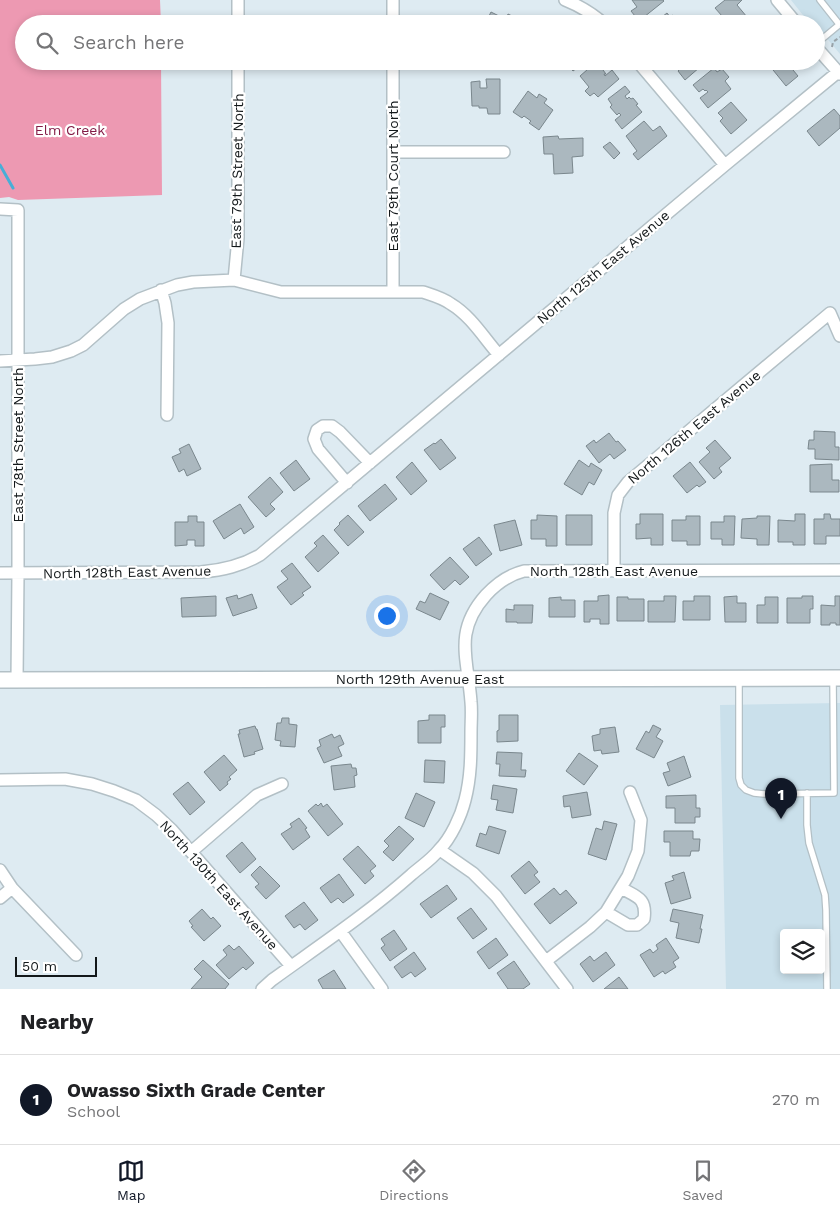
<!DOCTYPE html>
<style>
:root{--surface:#fff;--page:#f2f2f2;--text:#202124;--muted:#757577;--line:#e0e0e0;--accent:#111827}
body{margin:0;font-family:"Work Sans",sans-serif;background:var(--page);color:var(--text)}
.controls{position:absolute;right:15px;bottom:15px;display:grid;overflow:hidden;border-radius:5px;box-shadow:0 2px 8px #0003}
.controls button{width:45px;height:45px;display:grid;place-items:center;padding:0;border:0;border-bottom:1px solid var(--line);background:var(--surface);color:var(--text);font:25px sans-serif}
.scale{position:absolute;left:15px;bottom:12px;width:82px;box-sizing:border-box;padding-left:5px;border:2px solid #13181a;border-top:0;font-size:14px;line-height:18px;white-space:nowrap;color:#13181a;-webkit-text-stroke:4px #fff;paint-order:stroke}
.you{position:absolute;left:386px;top:615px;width:18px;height:18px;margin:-12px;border:4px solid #fff;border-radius:50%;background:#1a73e8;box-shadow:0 0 0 8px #1a73e833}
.badge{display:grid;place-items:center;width:32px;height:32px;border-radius:50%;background:var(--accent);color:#fff;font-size:16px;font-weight:700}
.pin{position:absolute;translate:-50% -41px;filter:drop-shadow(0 1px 2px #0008)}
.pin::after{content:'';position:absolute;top:26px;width:18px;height:15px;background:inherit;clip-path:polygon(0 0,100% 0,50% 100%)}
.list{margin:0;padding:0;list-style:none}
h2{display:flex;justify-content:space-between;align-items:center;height:65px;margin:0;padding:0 20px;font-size:21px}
h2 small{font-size:16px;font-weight:400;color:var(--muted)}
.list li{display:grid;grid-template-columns:32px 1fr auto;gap:15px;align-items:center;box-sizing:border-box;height:90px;padding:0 20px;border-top:1px solid var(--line)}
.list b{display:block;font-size:19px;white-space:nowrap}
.list p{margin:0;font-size:16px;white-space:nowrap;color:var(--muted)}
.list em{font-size:16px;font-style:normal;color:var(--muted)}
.icon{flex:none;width:28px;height:28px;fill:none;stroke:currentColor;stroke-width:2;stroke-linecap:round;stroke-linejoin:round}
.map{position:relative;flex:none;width:840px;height:989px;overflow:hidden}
.search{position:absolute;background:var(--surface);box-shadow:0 2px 8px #0003;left:15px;right:15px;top:15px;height:55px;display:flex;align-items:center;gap:12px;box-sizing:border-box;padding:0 18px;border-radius:28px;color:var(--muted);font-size:19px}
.sheet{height:155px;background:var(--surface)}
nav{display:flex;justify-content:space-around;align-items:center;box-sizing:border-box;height:70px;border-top:1px solid var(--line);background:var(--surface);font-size:14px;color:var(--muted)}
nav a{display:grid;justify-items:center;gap:2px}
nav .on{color:var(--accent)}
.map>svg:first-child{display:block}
</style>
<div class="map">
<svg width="840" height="989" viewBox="0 0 840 989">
<rect width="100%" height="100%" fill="#deebf2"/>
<path fill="#cae0eb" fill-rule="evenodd" d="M791 0H840V54L820 30 816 29V24H810Z
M840 703V989H726L720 705ZM784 933H821V970H784Z"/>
<path fill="#ed99b2" d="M0 0H160L161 24H24V61H161L162 195 18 200 9 197 0 198Z"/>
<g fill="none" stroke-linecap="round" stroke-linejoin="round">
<path stroke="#48aed7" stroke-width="3" d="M0 165 13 188"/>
</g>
<path fill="#abb8bf" stroke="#7a878d" d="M632 0H663L664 1 639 21 631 11 637 7Z
M725 0H742L737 5 747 17 739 24H729L728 22 727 24H722L718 19 722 16 715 8Z
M491 12 499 16 498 19 505 22 508 14 520 20 518 24H485Z
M667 13 670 17 673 15 677 20 674 23 675 24H653Z
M565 61H584L585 62 573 71Z
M678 61H707L685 80 678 71 681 68 676 63Z
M773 61H792L788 64 798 76 786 86 769 65Z
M595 63 599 67 600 66 606 74H604L605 76 612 70 619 79 598 97 594 93 590 96 585 91 589 87 580 76Z
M714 68 717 72 722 69 729 77 725 81 731 89 708 108 700 98 708 92 706 90 705 91 703 89 699 92 693 85Z
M486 79H500V114H488L487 108H479V106H472L471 82 480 81V88H487Z
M625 86 630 92 625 96 627 99 629 97 631 99 633 98 638 104 636 105 642 112 622 129 615 120 621 115 619 113 617 115 610 107 612 105 608 99Z
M528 91 537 98 539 94 547 99 544 103 553 110 539 130 529 123 531 121 524 116 522 118 513 112Z
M731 102 747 120 731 134 720 121 723 118 718 113Z
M834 109 840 116V128L819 146 807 131Z
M644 121 653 131 660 126 667 136 638 160 633 154 637 151 626 136Z
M558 136 559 139 583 138V156L572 157 573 173 554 174 553 154H544L543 137Z
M610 142 620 153 614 159 603 147Z
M814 431 835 432V447H839V460L815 459V449H808L809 440H814Z
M609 433 616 442 618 441 626 450 614 459 610 454 599 463 586 446 594 440 596 443Z
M441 439 456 458 440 470 424 450 434 443 435 444Z
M715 440 731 458 719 468 722 472 714 479 699 462 710 452 706 448Z
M189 444 201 469 187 476 184 469 179 472 172 457 181 453 179 449Z
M296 460 310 479 294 491 280 473Z
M579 460 589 467 591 463 602 470 594 485 589 482 582 495 564 484Z
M412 462 427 481 411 495 396 477Z
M690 462 706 482 699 487 697 485 687 493 673 476Z
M832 464V480H839V492H810V465Z
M270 477 283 492 270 504 275 509 266 517 248 497Z
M385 484 397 499 370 521 358 506Z
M240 504 254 527 244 534 241 528 224 539 213 521Z
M640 514H663V545H651V538L636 539V524H640Z
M795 514H805V545H793V542H778V520L795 521Z
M824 514H830L831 519H840V536H826V544H814V519H824Z
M348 515 364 532 348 546 334 530 340 524 339 523Z
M537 515 557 516V546H546V539H531V520H537Z
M566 515H592V545H566Z
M188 516H197V522H204V546H195V540H187V545L175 546V522H188Z
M686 516H700V545H687V541H672V520H686Z
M724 516H735L734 545H722V539H711V522H724Z
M757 516H770L769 545H757V539L741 538 742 519 757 518Z
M515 520 522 545 500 551 494 525Z
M323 535 339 553 318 572 305 557 317 546 314 543Z
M479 537 492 554 476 566 463 549Z
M450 557 469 577 460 585 455 580 444 590 430 575Z
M292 563 311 587 302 593 304 595 291 605 277 587 288 579 281 571Z
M430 593 449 602 440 620 416 609 420 601 425 603Z
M252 594 257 608 233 616 226 598 237 595 238 599Z
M609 595V624H600V619H590V622H584V601H598V596Z
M216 596V616L182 617 181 598Z
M664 596H676L675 622H648V601H664Z
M694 596H710V620H683V601H694Z
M737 596V603H746V622H725L724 597Z
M802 596H813V609H810V623H787V598H802Z
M835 596H840V625H836V623H830V625H821V605L835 606Z
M561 597V600H575V617H549V598Z
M617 597H628V599H644V621H617Z
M765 597H778V623H757V605H765Z
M514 605H533L532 623H517V622H506V609L514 610Z
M429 715H445V727H441V743H418V721L429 720Z
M499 715H518V741L497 742V731L499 730Z
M282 718H289V724L297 725 295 747 280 746 281 741 275 740 277 723H281Z
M653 725 661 729 656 737 663 741 654 758 636 749 646 731 649 733Z
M255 726 256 729H257L263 749 254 752 255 754 244 757 238 734H240L239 730Z
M615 727 619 752 602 754 601 750 594 751 592 736 600 734V729Z
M332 734 334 738 340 735 344 744 338 747 342 756 324 763 317 748 321 746 319 740Z
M497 752 522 753 521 770H526L525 777 499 776 500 764H496Z
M579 753 598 766 584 785 566 771Z
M224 755 237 770 229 777 231 779 227 782 228 784 220 791 204 772Z
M684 756 691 777 668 786 663 773 670 771 667 763Z
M425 760 445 761 444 783 424 782Z
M351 764 352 768H356L357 775 354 776 355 787 334 790 331 766Z
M188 782 205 802 190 815 173 794Z
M493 785 517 789 513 813 496 810 498 800 491 799Z
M587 792 591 815 572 818 570 806 564 807 563 796Z
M416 793 435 802 424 827 405 818Z
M696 795V808H700V817H695V823H675V808H666V796Z
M321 803 323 807 327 804 343 824 328 836 308 811 316 804 318 806Z
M299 818 307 828 305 829 310 837 293 850 281 834 292 827 290 824Z
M604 821 617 824 606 860 588 854 596 828 602 830Z
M399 826 414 839 393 861 383 852 389 846 384 841Z
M489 826 506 831 499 854 476 846 480 833 486 835Z
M664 831H693V839H700L699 851H691L690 856H670V842H664Z
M242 842 256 859 240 873 226 856Z
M358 846 376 866 370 871 374 876 365 884 343 859Z
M529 861 538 872 534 875 540 882 525 894 511 876Z
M260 866 280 886 266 899 255 887 259 884 251 875Z
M684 872 691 898 671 904 665 883 674 880 672 876Z
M339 874 354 895 343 903 338 898 331 903 320 888Z
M447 885 457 899 431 918 420 904Z
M554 888 560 895 566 890 577 903 550 924 534 904Z
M304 902 318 920 305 930 300 924 294 928 285 916Z
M471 908 487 929 473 939 457 918Z
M202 909 211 919 213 917 221 926 204 941 191 927 193 926 189 921Z
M673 909 703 915 700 929H702L699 943 676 938 679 923 670 921Z
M394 930 407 949 390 961 381 948 385 945 381 939Z
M496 938 508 955 489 969 477 952Z
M666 938 679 958 673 962 676 967 665 974 663 971 654 977 640 955 650 949 653 953 658 949 656 945Z
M229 945 234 950 239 946 254 963 246 970 243 967 229 979 216 965 227 955 223 950Z
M414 952 426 969 415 977 411 972 402 978 394 967Z
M606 952 615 965 593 982 580 964 590 956 594 961Z
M203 960 229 984 225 989H191L202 977 194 969Z
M514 961 530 984 523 989H508L497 973Z
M334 970 346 989H323L318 980Z
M619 977 628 989H604Z"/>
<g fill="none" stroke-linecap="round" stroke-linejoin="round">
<defs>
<path id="lane" d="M820 0 839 24
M816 44 840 24
M739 680V778L741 785 746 790 754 793 765 794 834 793 833 679
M807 793V825L809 843 825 895 826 910 827 989"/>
<path id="street" d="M565 0C580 6 592 13 604 24
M777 0 797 24
M238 24V0
M393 24V0
M816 47 840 74
M393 61V292
M637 61 725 165
M393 152H504
M0 209 18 210V573L17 680
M234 280 238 238V61
M161 290 165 303 168 323 167 415
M0 361 35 359 52 357 71 351 83 345 124 309 140 299 177 285 193 282 234 280 281 292H423C432 295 443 298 451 304 471 316 484 338 499 355
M347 483 318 449 314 439 317 430 323 426H332L340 432 370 463
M614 571V513L618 495 628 482 830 313 840 336
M0 573 201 572C223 570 241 566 260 555L725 165 838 72
M0 780 65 779 92 784 114 791 136 800 156 815 172 830 291 966
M440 850 473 873 496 896 567 989
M191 852 257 795 282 784
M0 870 12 888 76 955
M0 898 12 888
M606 912 628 925H637L644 919C647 898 637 897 621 888
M341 932 382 989
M546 961 590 927 606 912 628 876 638 851 641 820 630 792
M262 989 272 980C319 946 367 914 411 875 420 867 431 860 439 850 451 838 461 816 465 800 471 777 471 755 471 732 471 722 472 712 471 702 468 659 453 632 486 595 497 583 508 575 524 571L840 570"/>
<path id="secondary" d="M0 680 840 678"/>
</defs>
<use href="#lane" stroke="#b3c0c6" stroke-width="8"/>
<use href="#street" stroke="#b3c0c6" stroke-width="14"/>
<use href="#secondary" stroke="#b3c0c6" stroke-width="18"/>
<path stroke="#98a2a8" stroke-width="2" stroke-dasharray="4 2.5" stroke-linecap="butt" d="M832 47 833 42 840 37"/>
<use href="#lane" stroke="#fff" stroke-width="5.5"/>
<use href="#street" stroke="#fff" stroke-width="11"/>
<use href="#secondary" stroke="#fff" stroke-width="15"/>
</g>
<g text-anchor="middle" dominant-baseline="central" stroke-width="4.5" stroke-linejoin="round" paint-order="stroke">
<g font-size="14" fill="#831c46" stroke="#fff">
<text x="70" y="130">Elm Creek</text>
</g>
<g font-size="14" fill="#13181a" stroke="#fff">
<text transform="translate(237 171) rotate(-89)">East 79th Street North</text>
<text transform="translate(393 176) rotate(-90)">East 79th Court North</text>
<text transform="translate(603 267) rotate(-40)">North 125th East Avenue</text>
<text transform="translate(694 427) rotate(-40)">North 126th East Avenue</text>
<text transform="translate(18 445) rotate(-90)">East 78th Street North</text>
<text x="614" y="571">North 128th East Avenue</text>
<text transform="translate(127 572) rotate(-1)">North 128th East Avenue</text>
<text x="420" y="679">North 129th Avenue East</text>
<text transform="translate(219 885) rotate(48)">North 130th East Avenue</text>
</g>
</g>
</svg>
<div class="controls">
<button><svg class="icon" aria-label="layers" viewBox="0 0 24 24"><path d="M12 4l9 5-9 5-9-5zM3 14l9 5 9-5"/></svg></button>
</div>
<div class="scale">50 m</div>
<div class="you"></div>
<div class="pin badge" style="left:781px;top:819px">1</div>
<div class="search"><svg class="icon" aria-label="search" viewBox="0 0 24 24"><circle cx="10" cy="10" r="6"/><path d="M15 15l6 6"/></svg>Search here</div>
</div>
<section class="sheet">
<h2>Nearby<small></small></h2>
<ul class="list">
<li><span class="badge">1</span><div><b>Owasso Sixth Grade Center</b><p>School</p></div><em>270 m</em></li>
</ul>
</section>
<nav>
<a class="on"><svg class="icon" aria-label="map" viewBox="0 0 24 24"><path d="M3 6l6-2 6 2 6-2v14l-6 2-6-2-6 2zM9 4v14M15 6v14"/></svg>Map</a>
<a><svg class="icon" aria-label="directions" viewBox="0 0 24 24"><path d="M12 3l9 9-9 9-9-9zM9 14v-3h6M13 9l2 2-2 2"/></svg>Directions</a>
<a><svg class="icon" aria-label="saved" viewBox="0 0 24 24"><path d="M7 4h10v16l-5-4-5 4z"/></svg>Saved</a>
</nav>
